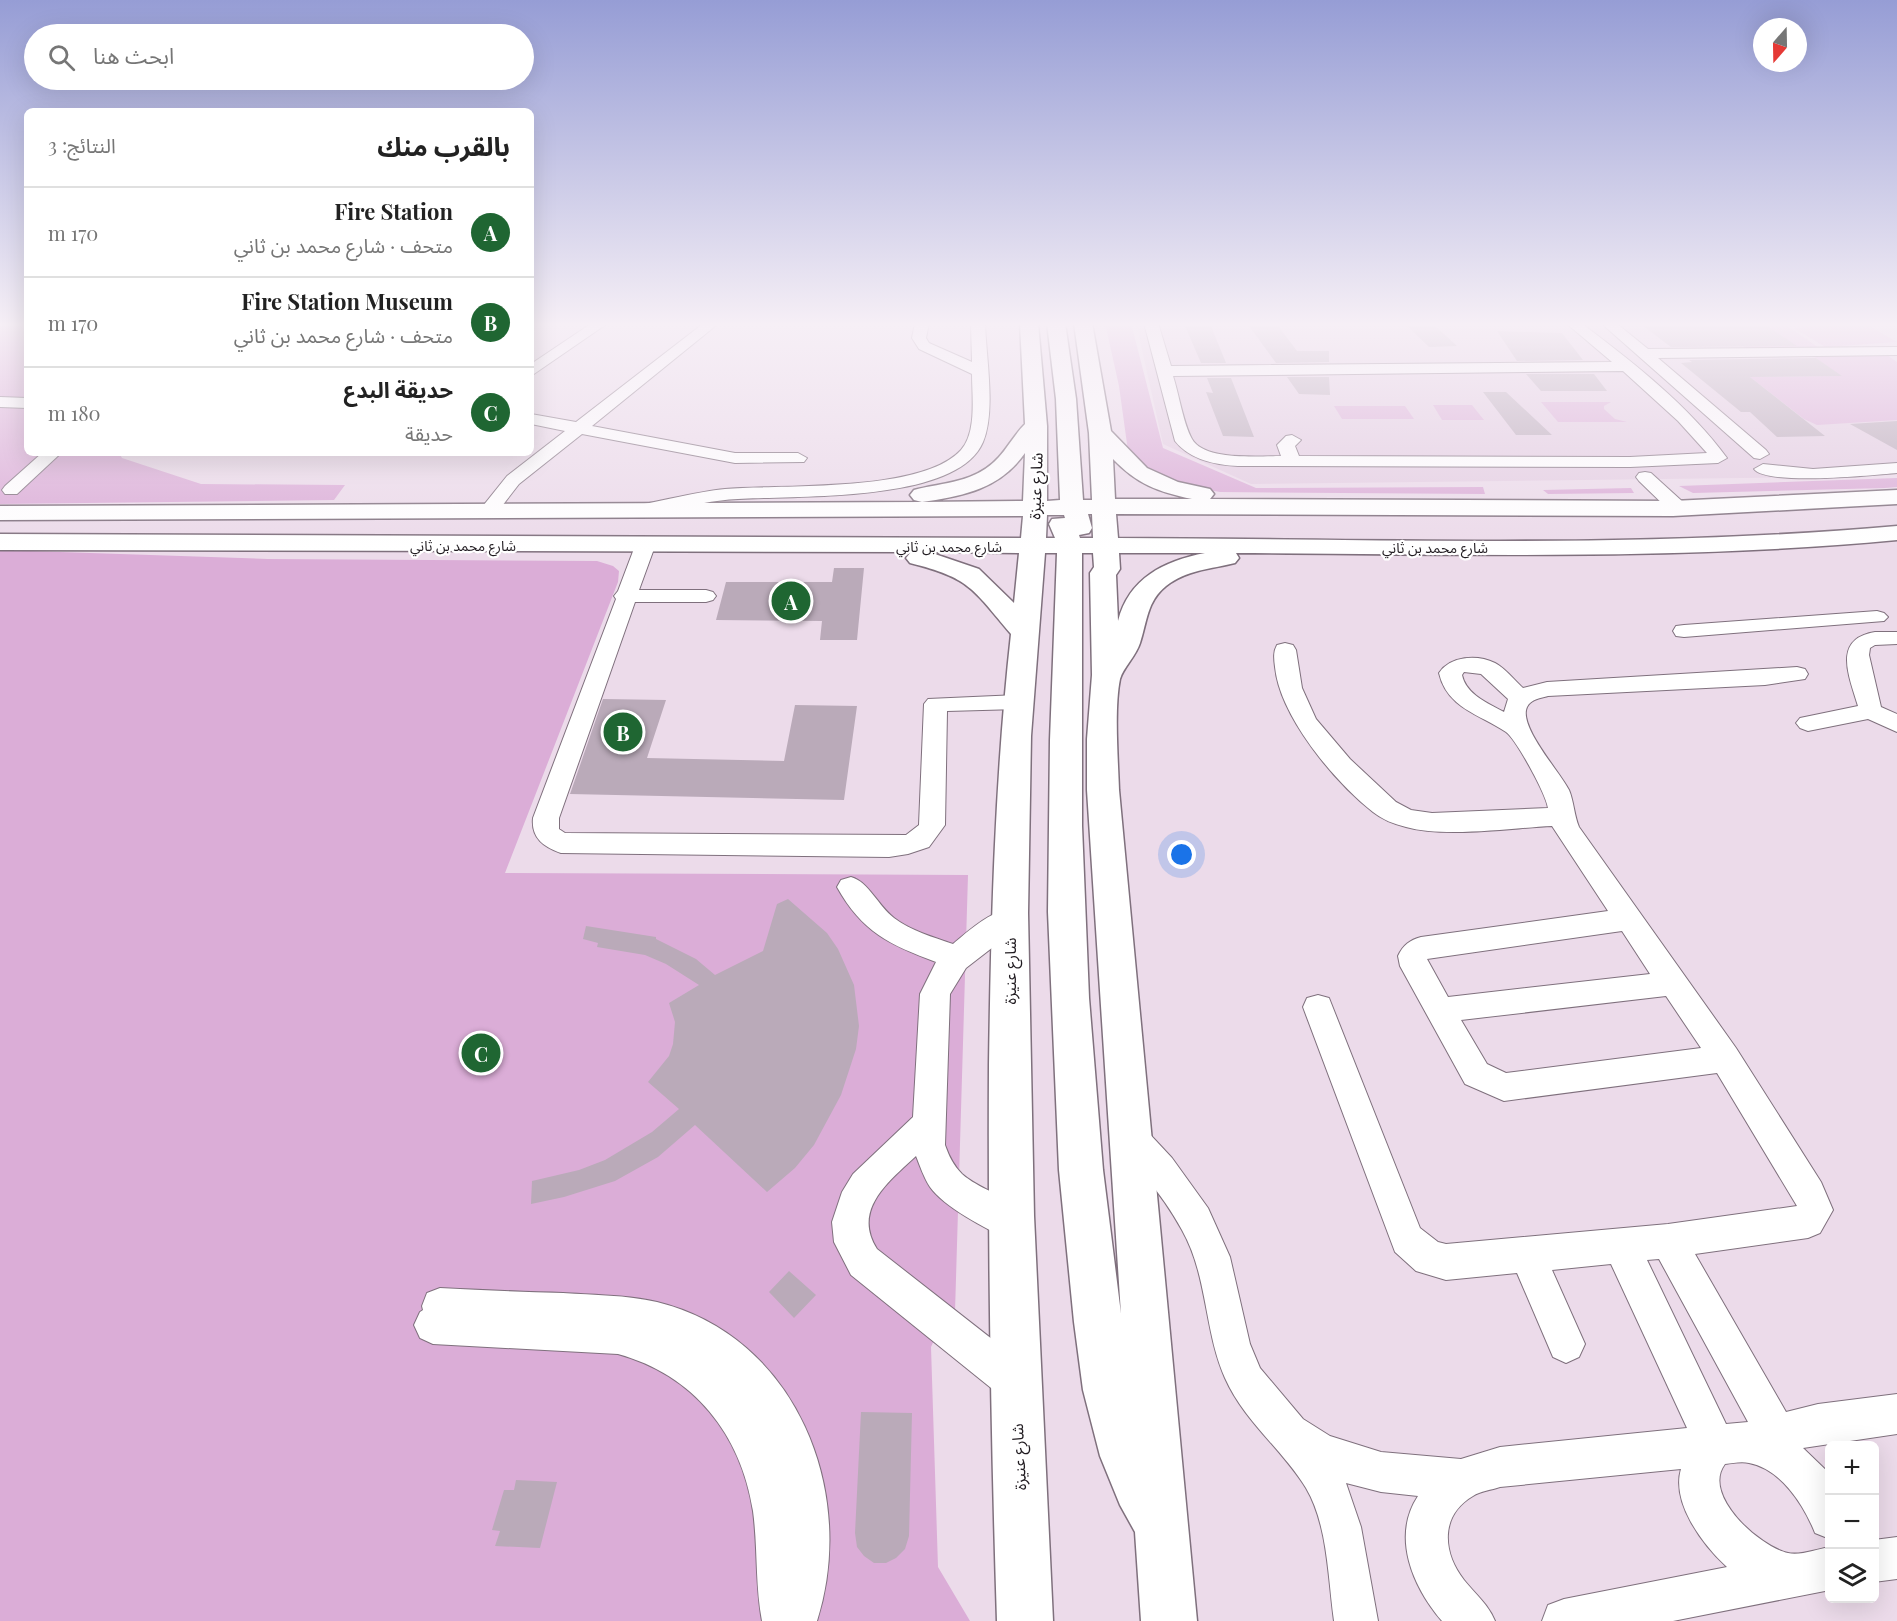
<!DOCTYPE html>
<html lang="ar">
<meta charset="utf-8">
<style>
:root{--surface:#fff;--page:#f6f6f6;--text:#222;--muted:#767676;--line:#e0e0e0;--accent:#1f6632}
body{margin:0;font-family:"Playfair Display","Noto Sans Arabic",serif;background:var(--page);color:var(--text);direction:rtl}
.controls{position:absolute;right:18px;bottom:18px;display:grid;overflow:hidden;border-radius:9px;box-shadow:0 6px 24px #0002}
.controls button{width:54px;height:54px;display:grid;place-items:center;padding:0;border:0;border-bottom:2px solid var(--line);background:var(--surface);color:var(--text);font:30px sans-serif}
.compass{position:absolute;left:1753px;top:18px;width:54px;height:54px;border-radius:50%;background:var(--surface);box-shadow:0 6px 24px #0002;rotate:200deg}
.you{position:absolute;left:1182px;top:855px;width:21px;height:21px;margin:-15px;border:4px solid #fff;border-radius:50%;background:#1a73e8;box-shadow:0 0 0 9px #1a73e833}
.badge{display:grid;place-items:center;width:39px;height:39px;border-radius:50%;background:var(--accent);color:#fff;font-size:20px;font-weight:700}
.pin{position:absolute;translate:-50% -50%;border:3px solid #fff;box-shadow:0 2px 6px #0006}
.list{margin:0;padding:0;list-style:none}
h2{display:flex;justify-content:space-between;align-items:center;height:78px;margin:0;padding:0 24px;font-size:26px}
h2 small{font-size:20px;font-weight:400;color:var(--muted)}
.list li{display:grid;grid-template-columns:39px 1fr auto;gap:18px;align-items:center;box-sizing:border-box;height:90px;padding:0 24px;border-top:2px solid var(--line)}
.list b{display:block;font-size:22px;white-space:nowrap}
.list p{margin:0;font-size:20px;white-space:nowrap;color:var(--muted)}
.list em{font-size:20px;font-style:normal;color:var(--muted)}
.icon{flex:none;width:33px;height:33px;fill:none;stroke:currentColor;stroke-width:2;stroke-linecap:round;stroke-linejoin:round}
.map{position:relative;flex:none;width:1897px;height:1621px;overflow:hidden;direction:ltr}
.search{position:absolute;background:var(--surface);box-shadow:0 6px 24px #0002;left:24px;top:24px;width:510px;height:66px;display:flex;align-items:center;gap:15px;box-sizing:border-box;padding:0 21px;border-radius:33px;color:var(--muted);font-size:22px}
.panel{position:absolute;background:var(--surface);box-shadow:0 6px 24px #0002;left:24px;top:108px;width:510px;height:348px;border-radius:9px;direction:rtl}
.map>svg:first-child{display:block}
</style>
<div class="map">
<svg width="1897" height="1621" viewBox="0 0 1897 1621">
<rect width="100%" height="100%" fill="#ecdbea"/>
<path fill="#e4cee2" d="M1136 323H1897V472L1826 477 1251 484 1163 444Z"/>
<path fill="#dbadd7" d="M0 323H27V453H119L122 458 201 484 345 485 334 500 0 504Z
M1105 323H1131L1163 448 1256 488 1483 487 1485 494 1220 492 1181 485 1150 474 1128 451 1119 386Z
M1864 323 1897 342 1825 347 1794 328Z
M1789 327 1819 348 1747 349 1721 329Z
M1810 354 1887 355 1897 362V420L1817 425 1804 419 1750 377 1841 376Z
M1541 402H1611L1604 406V409L1615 419 1627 422H1558Z
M1433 405H1472L1484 420H1442Z
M1334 406H1405L1414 419H1342Z
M1897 478V487L1885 488 1693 493 1679 486Z
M1631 488 1634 493 1548 494 1543 490Z
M0 550 268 559 597 561 613 566 619 571 618 582 505 873 968 875 955 1312 939 1329 931 1347 938 1567 970 1621H0Z"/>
<path fill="#baaab9" d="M1247 323H1276L1297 351H1329V362L1276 363Z
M1404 323H1432L1457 346 1429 347Z
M1639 323H1763L1797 346 1671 347Z
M1185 326H1211L1226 363H1201Z
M1497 331 1562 333 1583 360 1517 361Z
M1816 358 1842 376 1750 377 1825 436 1777 437 1750 412H1741L1681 363 1692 362 1689 360Z
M1526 374H1594L1607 391H1541Z
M1287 377H1329L1330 395 1299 394Z
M1207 378H1231L1254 437 1223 436 1206 392 1213 393Z
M1483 392H1506L1552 435H1516Z
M1897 421V450L1850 424Z
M834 568H864L857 640H820L822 621 716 620 726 582H832Z
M603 699 666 700 647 758 784 761 795 705 857 706 844 800 570 794Z
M788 899 827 933 838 949 854 985 859 1026 856 1049 841 1095 814 1145 795 1168 767 1192 695 1125 658 1157 615 1181 564 1197 531 1204 532 1181 579 1170 605 1160 652 1132 679 1109 648 1082 669 1056 673 1044 675 1022 669 1003 699 985 666 964 645 955 597 947 598 943 583 939 586 926 656 937V939L696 959 715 975 763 951 777 904Z
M789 1271 816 1295 794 1318 769 1292Z
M861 1412 912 1413 909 1536 905 1549 896 1558 886 1563H874L864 1556 857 1547 855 1533Z
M516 1480 557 1482 540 1548 495 1546 500 1531 492 1530 504 1490H514Z"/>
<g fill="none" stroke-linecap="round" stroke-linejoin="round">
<defs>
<path id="minor" d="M592 323H608L531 376V364Z
M704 323H719L592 426 735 453H798L807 458 804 462 735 463 582 434 519 484 495 515H481L479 511 507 476 565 431 531 424V414L576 422Z
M915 323H929L926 338 929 343 972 362 971 323H985C986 357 996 411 983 442 956 506 785 494 725 500 696 503 667 511 639 517L630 511 639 505C667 500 696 492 725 489 783 484 922 493 961 450 977 432 972 396 972 374L919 349 912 338Z
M1144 323H1158L1171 366 1612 362 1566 323H1581C1634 363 1688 405 1727 458L1718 463 1630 467 1238 466C1216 465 1190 460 1175 441ZM1623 371 1678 421 1707 453 1630 457 1299 456 1295 446 1301 440 1292 435 1286 436 1277 445 1281 456C1260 456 1204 461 1192 439 1183 423 1179 394 1173 376Z
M1601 323H1616L1648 349 1897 347V355L1658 358 1766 450 1769 454 1760 459 1754 458Z
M0 397 27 398V408L0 407Z
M42 453H61L17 494H5L2 490 5 486Z
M1897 463V473C1874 475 1766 486 1754 469L1763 464 1813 469Z
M1645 472 1651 473 1684 503 1686 507 1684 511H1670L1639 481 1636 477 1639 473Z
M645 540 655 546 639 590H706L713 592 716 596 713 600 706 602H635L559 818V829L565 833 906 835 919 825 924 704 928 699 1018 695 1026 697 1030 702 1026 707 1018 709 947 711 945 825 929 847 908 854 889 857 561 853C544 847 531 838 533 818L616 599 614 596 618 591 635 546Z
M1877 611 1884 613 1888 617 1884 621 1684 637 1676 636 1673 631 1676 626 1684 625Z
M1875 632H1897V644L1875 645 1870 648 1869 655 1881 707 1897 714V732L1868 719 1808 731 1800 728 1796 723 1800 718 1858 706C1849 676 1832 639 1875 632Z
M1285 643 1293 645 1296 650 1302 688 1316 719 1350 759 1396 802 1411 810 1432 813 1548 808C1546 794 1516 739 1506 732 1479 714 1447 708 1439 673 1450 656 1477 654 1495 663 1505 668 1515 681 1523 688L1547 682 1797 667 1805 669 1808 674 1805 679 1765 685 1548 696C1541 698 1531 699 1527 707 1518 726 1560 772 1569 790 1574 802 1574 815 1579 827L1736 1048 1821 1182 1833 1210 1820 1233 1808 1238 1695 1254 1786 1412 1818 1404 1897 1394V1434L1803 1448 1830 1474V1539L1815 1533C1804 1505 1781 1469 1749 1463 1742 1461 1733 1463 1725 1464 1701 1495 1760 1547 1788 1553 1800 1556 1817 1549 1830 1547V1590L1673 1621H1542L1548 1605 1564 1599 1727 1567C1703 1545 1671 1503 1681 1469L1500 1487C1492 1490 1480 1491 1473 1496 1439 1516 1443 1553 1464 1580 1476 1595 1488 1604 1495 1621H1442C1413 1587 1391 1537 1418 1496L1381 1492 1346 1483 1361 1527 1378 1621H1334C1328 1579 1328 1525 1306 1488 1282 1449 1244 1421 1225 1378 1204 1331 1208 1276 1182 1230 1172 1212 1160 1194 1146 1178 1135 1165 1122 1154 1115 1139L1120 1128 1132 1124 1144 1128 1172 1158 1208 1208 1230 1257 1250 1344 1260 1368 1303 1419 1330 1436 1381 1452 1461 1459 1500 1447 1687 1428 1611 1264 1552 1270 1585 1344 1579 1357 1566 1363 1553 1357 1517 1273 1446 1280 1416 1271 1395 1252 1303 1007 1307 998 1318 995 1329 998 1420 1228 1438 1242 1446 1244 1668 1224 1797 1206 1717 1073 1504 1101 1465 1084 1400 966 1398 956C1403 945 1410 940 1421 937L1608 911 1552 826C1511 828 1445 838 1406 827 1394 824 1383 820 1373 812 1335 782 1280 717 1275 667 1274 659 1273 652 1277 645ZM1464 672 1481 674 1508 699 1504 712C1487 703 1466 694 1462 675ZM1622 931 1650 974 1448 997 1427 959ZM1666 996 1701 1048 1506 1073 1487 1064 1461 1020ZM1659 1259 1748 1422 1726 1424 1647 1260Z
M851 877C869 882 878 906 894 918 911 931 933 937 953 944 970 930 997 904 1019 911L1023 919 1019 927 966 968 950 994 945 1145C949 1156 953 1165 962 1174 982 1192 1015 1196 1026 1222L1021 1234 1009 1239C987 1230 943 1206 930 1187 924 1178 920 1166 916 1156 888 1182 852 1210 877 1249L1029 1368 1034 1382 1029 1396 1015 1401 1001 1396 851 1275 834 1242 832 1222 842 1192 853 1174 913 1117 920 994 936 962C890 945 862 932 837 887L841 880Z
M440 1288C481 1290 522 1292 563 1293 594 1295 626 1295 657 1302 796 1336 858 1492 817 1621H762C755 1584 758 1548 753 1511 741 1434 694 1375 618 1354L433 1344 420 1338 414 1325 420 1312 423 1310 422 1306 427 1293Z
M1897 1537V1579L1874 1582V1540Z"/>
<path id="major" d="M1020 323H1038L1047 426V501L1060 500 1056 399 1047 323H1065L1076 399 1083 500H1092L1089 433 1074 323H1092L1111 431 1147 468 1178 482 1210 489 1214 494 1210 499 1673 501 1897 490V504L1673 516 1116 514 1118 538C1377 539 1638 549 1897 526V540C1677 561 1456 554 1236 553L1239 558 1235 563C1211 569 1186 570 1166 586 1147 601 1147 622 1140 643 1136 656 1123 668 1120 679 1114 708 1118 759 1119 790L1197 1621H1141L1135 1532 1120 1505 1100 1456 1083 1390 1074 1322 1059 1170 1048 912 1050 740 1057 553H1045L1031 736 1028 913 1034 1216 1053 1621H997C991 1436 988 1250 989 1065 991 921 995 777 1011 634 972 588 970 578 910 563L906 558 911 552 0 550V534L1021 538 1023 516 0 520V506L922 502 914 500 910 495 914 490C944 482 976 483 999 457 1008 447 1015 434 1025 424ZM1025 453 1023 501 922 502C963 496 1000 489 1025 453ZM1113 459C1137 484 1158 492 1192 499H1115ZM1088 514H1092L1093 538H1080L1079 535 1089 533 1092 528ZM1047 515H1064L1065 518 1052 519 1049 524 1055 538H1046ZM929 552 1019 553 1014 603 979 569ZM1082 553H1093L1094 567 1090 573 1092 675 1087 739V790L1121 1314 1103 1170 1089 998 1082 826ZM1119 553H1205C1164 561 1129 578 1118 621L1116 575 1120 569Z"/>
</defs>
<use href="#minor" stroke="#7f707d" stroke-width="2"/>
<use href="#major" stroke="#7f707d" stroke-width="3"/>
<use href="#minor" fill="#fff" fill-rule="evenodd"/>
<use href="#major" fill="#fff" fill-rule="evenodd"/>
</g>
<linearGradient id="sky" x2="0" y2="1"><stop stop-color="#969dd5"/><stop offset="0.59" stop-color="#f6eff6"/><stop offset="1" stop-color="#f6eff6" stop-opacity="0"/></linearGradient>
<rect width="1897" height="550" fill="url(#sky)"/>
<g text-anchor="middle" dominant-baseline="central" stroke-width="4.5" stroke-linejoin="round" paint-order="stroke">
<g font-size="14" fill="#201b20" stroke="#fff">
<text x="463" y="545">شارع محمد بن ثاني</text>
<text x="949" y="546">شارع محمد بن ثاني</text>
<text x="1435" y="547">شارع محمد بن ثاني</text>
</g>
<g font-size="16" fill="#201b20" stroke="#fff">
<text transform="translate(1035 486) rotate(-88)">شارع عنيزة</text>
<text transform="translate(1009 971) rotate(-90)">شارع عنيزة</text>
<text transform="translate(1018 1457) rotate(-93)">شارع عنيزة</text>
</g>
</g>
</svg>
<div class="controls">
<button>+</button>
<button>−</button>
<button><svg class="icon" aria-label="layers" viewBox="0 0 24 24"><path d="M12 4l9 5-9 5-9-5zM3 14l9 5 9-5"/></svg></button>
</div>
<svg class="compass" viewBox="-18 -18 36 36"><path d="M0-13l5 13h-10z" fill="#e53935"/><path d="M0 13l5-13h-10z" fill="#767676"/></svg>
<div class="you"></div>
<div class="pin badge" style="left:791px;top:601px">A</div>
<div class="pin badge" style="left:623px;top:732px">B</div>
<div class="pin badge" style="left:481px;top:1053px">C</div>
<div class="search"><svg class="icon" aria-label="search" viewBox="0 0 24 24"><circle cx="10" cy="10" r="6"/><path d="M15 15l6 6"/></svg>ابحث هنا</div>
<section class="panel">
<h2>بالقرب منك<small>النتائج: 3</small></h2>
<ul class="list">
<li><span class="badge">A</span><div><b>Fire Station</b><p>متحف · شارع محمد بن ثاني</p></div><em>170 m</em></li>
<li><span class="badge">B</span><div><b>Fire Station Museum</b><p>متحف · شارع محمد بن ثاني</p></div><em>170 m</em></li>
<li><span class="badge">C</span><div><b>حديقة البدع</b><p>حديقة</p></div><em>180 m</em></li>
</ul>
</section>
</div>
